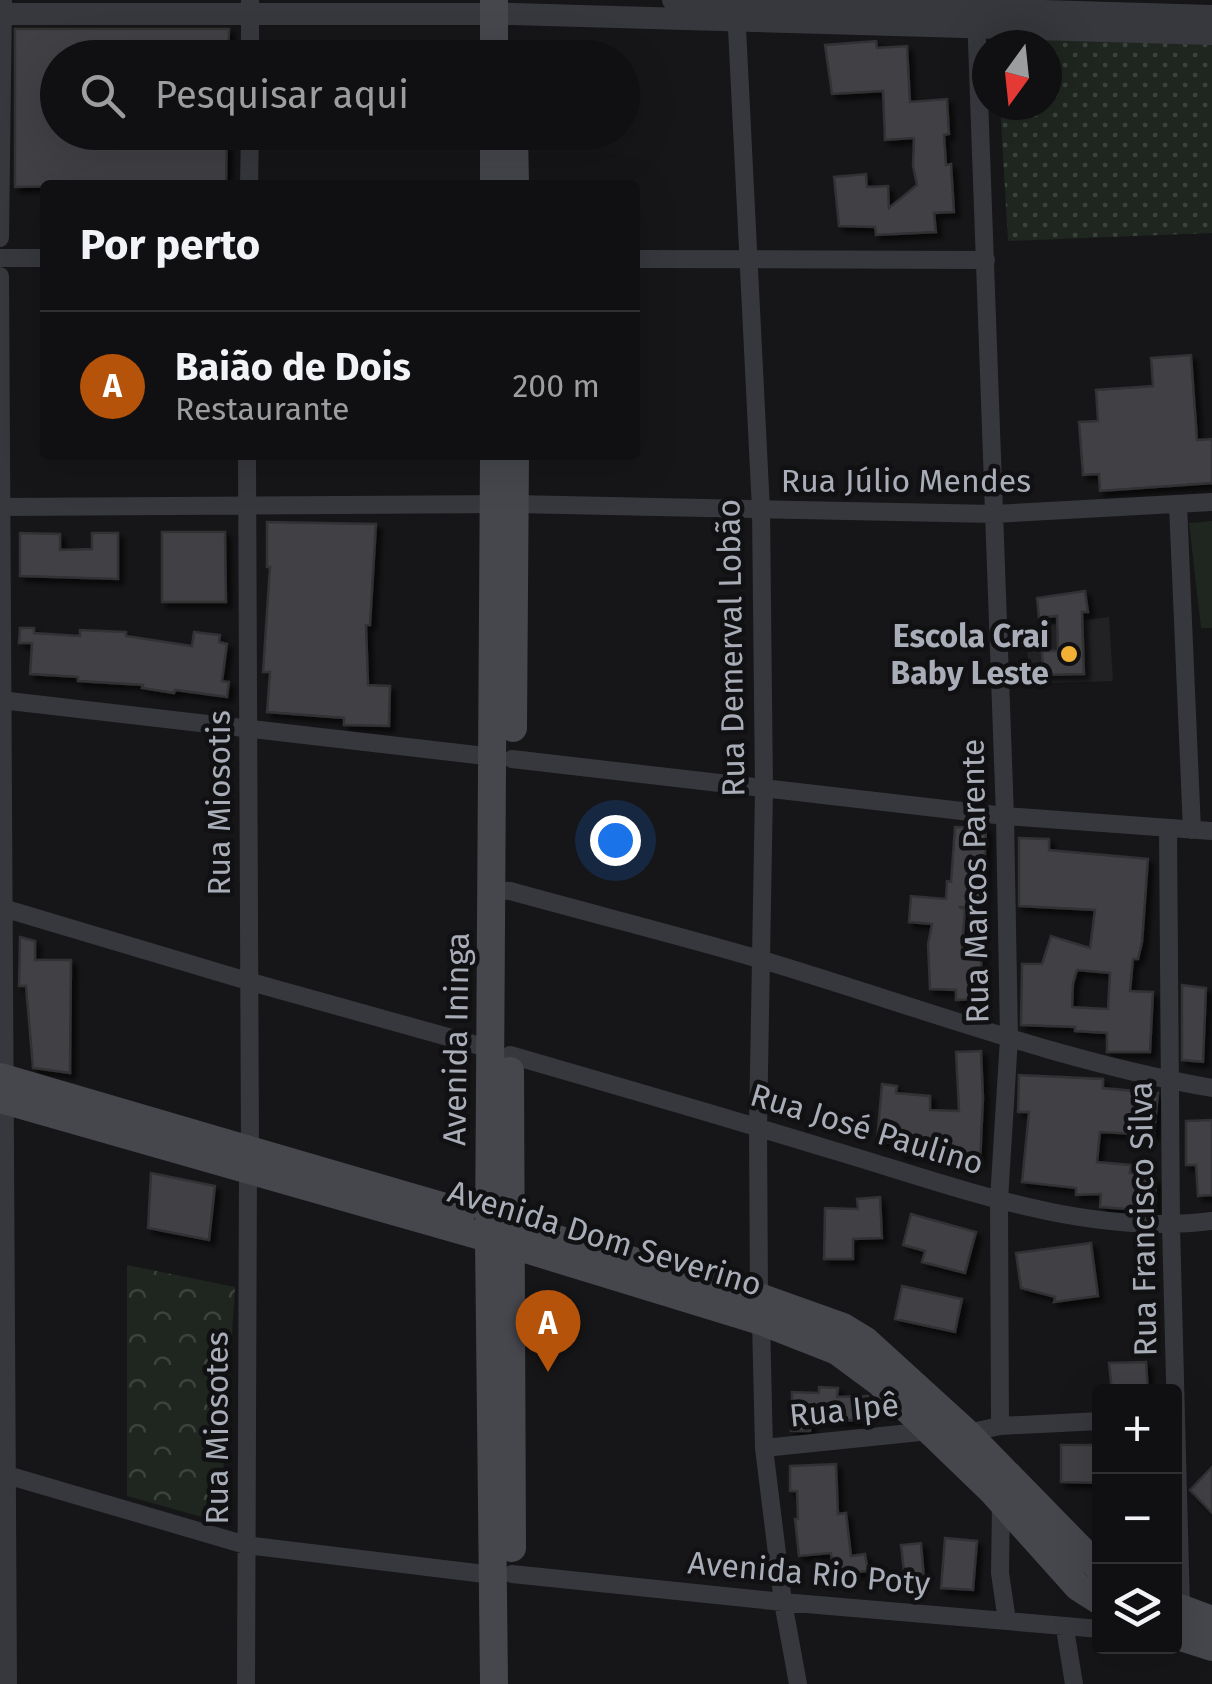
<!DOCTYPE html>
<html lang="pt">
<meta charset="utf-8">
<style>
:root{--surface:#101012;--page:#1e1e20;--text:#f1f3f6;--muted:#9c9d9f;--line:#303032;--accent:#b45309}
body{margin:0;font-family:"Fira Sans",sans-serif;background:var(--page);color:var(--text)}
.controls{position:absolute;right:30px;bottom:30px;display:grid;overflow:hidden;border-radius:10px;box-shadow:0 10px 40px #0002}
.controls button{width:90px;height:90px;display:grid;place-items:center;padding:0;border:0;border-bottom:2px solid var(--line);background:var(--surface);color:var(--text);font:50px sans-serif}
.compass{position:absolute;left:972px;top:30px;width:90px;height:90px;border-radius:50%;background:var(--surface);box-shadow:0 10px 40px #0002;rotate:195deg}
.you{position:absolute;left:615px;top:840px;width:35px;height:35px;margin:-25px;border:8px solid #fff;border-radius:50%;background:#1a73e8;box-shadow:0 0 0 15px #1a73e833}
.badge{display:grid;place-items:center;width:65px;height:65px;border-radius:50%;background:var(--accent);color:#fff;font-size:32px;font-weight:700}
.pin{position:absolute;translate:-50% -82px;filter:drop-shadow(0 2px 5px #0008)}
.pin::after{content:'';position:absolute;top:52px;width:35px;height:30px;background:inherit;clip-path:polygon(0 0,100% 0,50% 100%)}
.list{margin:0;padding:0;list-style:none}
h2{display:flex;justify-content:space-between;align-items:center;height:130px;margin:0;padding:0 40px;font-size:42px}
h2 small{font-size:32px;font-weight:400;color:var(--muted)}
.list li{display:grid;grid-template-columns:65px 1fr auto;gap:30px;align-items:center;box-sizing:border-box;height:150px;padding:0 40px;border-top:2px solid var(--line)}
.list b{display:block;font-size:38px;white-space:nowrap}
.list p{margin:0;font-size:32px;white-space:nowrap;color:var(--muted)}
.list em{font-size:32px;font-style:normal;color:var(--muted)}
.icon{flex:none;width:55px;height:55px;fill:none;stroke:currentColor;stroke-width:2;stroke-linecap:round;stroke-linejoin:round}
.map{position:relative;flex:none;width:1212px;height:1684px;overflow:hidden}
.search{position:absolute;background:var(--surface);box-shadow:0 10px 40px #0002;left:40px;top:40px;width:600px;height:110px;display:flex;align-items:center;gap:25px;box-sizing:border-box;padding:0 35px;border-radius:55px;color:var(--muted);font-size:38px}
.panel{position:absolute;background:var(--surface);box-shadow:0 10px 40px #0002;left:40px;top:180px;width:600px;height:280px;border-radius:10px}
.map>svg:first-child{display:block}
</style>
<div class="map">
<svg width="1212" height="1684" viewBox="0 0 1212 1684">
<defs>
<pattern id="grass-dots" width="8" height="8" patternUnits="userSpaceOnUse" patternTransform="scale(2.5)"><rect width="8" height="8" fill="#1e261f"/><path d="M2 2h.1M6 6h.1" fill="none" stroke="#3c433d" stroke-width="1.8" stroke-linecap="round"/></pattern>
<pattern id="forest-crowns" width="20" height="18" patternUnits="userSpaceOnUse" patternTransform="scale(2.5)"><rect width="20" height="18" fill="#1e261f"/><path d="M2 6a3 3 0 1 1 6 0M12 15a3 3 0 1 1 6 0" fill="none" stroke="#3c433d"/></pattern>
<filter id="shadow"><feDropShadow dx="5" dy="5" stdDeviation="2.5" flood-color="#0009"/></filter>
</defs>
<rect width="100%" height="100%" fill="#161618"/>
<path fill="#222225" d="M1109 617 1113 681 1030 684 1025 627Z"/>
<path fill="url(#grass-dots)" d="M996 36 1212 41V233L1008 241 1000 105H1047V45H996Z"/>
<path fill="url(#forest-crowns)" d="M127 1265 235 1287 220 1522 127 1496Z"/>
<path fill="#1e261f" d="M1212 521V628H1201L1189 523Z"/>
<path fill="#404145" stroke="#303034" stroke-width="2.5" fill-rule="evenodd" filter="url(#shadow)" d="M15 29H229L228 58H58V132H227L226 183 15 187Z
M876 41 877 48 907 46 910 102 947 99 949 134 944 135 946 165 951 164 954 212 934 213 936 232 876 235 875 227 839 226 834 177 866 174 867 187 888 186 889 208 917 185 913 166 914 138 885 140 883 91 832 94 825 45Z
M1191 355 1197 440 1212 439V483L1100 491 1099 474 1083 475 1079 422 1098 421 1096 390 1153 386 1151 358Z
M267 522 376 524 370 625H366L368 685 390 686 389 726 344 725V718L267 712 270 672H263L270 567H267Z
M162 532H225L226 602H162Z
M20 533 60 534V550L92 549V533H118V579L20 576Z
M1085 591 1088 612H1082L1084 674 1043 675 1042 651H1058L1057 616 1039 618 1037 598Z
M20 628H34V633L80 636V630L126 632V636L192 646 194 632 220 635 219 642 227 644 222 681 229 682 227 697 175 690 174 693 142 688 143 685 78 681V677L30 674 32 643H19Z
M955 827 986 828 983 900 966 899V907H959L965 909 962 951H981L982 999 956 1000V990L930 989 928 944 932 924 909 922 911 896 946 899 947 881 951 882Z
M1019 838 1049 839V850L1148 859 1142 942 1138 959H1133L1130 991 1153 992 1150 1052H1107V1033L1075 1031V1027L1021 1025 1022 964H1042L1051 936 1090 948 1095 910 1019 906ZM1077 970 1110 973 1108 1009 1072 1007 1073 984Z
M20 937 35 941V960H71L70 1073 33 1068 26 986H19Z
M1182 985 1206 988 1203 1062 1182 1060Z
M981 1051 983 1098 980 1163 955 1162 956 1149 927 1148V1154L900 1153V1143L877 1141 882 1084 897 1086 896 1093 930 1096V1110L959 1111 956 1052Z
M1019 1075 1103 1079V1088L1158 1093 1154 1135 1100 1132 1097 1162 1131 1165 1130 1173H1143V1180H1156L1154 1211 1100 1207 1101 1194 1076 1195V1188L1022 1182 1029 1112H1018Z
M1212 1120V1195L1198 1196 1196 1165H1186V1121Z
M151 1173 215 1186 209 1240 148 1228Z
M880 1197 882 1238 853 1239V1259H824L825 1208 858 1209 857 1199Z
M911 1214 976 1232 965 1273 922 1262 925 1251 903 1245Z
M1091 1243 1098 1296 1054 1302 1055 1297 1021 1288 1016 1253Z
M902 1286 962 1299 955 1332 895 1319Z
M1146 1362 1148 1392H1112L1109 1363Z
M819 1387 838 1388 837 1397 868 1396 867 1421 811 1419 810 1431H791L792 1392 819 1393Z
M1061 1445H1100V1483L1061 1482Z
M836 1464 838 1514 846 1513 851 1556 865 1554 868 1571 834 1575 831 1553 799 1556 795 1519H798L797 1491H790V1466Z
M1212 1467V1513L1190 1490Z
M945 1538 977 1541 973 1590 941 1588Z
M921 1543 924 1578 905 1580 901 1545Z"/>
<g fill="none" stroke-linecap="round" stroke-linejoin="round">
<path stroke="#37383d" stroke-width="18" d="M736 8 761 510 764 790 758 1127 759 1297
M976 15 1005 816 1009 1038 999 1200 1000 1426
M250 58V0
M249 185 250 132
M0 238 3 0
M0 258H45
M635 259 986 260
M0 276 8 1684
M247 455 250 1151
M1178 505 1192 830
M0 507 515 504 994 514 1212 502
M0 700 494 757
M512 759 1005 816 1212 831
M1168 829 1171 1226 1181 1609
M493 890 510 891C593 914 677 935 759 959 910 1004 1057 1061 1212 1088
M0 907 251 982 491 1049
M510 1055C617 1086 725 1117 832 1150 954 1186 1084 1237 1212 1221
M761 1321 764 1448 783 1602 798 1684
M967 1433 1000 1426 1100 1421
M764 1448 930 1431
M0 1473 246 1545 493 1575
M1001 1502 1000 1573 1007 1621
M512 1574 783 1602 1100 1629
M1065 1629 1074 1684
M246 1684 248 1172"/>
<path stroke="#37383d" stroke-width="22" d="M673 0 1212 16
M0 14H512L1212 34"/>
<path stroke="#45474d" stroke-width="28" d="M494 0V58
M514 132 515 185
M494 185V132
M494 455 489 1239 494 1684
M513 728 515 455
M510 1071 512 1548
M0 1077 462 1212
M0 1099 509 1244 761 1321 837 1351 879 1382 992 1491 1078 1587 1100 1601
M508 1225 759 1297 843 1327 866 1341 967 1433 1100 1569
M1174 1606 1212 1620
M1174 1635 1212 1647"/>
</g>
<circle fill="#f2b134" stroke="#111113" stroke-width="4" cx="1069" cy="654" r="10"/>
<g text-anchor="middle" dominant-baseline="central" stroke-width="9" stroke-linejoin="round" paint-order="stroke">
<g font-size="32" fill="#a8adb8" stroke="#111113">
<text x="906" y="481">Rua Júlio Mendes</text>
<text transform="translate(731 648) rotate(-91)">Rua Demerval Lobão</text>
<text transform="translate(219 803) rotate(-90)">Rua Miosotis</text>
<text transform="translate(975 881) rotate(-91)">Rua Marcos Parente</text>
<text transform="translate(456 1039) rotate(-89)">Avenida Ininga</text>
<text transform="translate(867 1129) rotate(17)">Rua José Paulino</text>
<text transform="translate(1143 1219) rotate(-91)">Rua Francisco Silva</text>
<text transform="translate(605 1238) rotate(17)">Avenida Dom Severino</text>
<text transform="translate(844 1410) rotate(-6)">Rua Ipê</text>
<text transform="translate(217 1428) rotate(-90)">Rua Miosotes</text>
<text transform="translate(809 1573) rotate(5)">Avenida Rio Poty</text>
</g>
<g font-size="32" font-weight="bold" fill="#a8adb8" stroke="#111113" text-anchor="end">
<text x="1049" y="636">Escola Crai<tspan x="1049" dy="37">Baby Leste</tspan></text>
</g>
</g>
</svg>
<div class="controls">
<button>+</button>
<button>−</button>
<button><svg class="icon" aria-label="layers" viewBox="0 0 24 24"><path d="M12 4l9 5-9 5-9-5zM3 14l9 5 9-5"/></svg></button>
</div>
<svg class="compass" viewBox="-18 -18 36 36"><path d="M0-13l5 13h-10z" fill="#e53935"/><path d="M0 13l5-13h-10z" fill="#9c9d9f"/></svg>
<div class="you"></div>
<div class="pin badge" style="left:548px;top:1372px">A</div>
<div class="search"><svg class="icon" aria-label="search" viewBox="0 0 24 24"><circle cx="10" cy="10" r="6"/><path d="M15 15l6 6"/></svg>Pesquisar aqui</div>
<section class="panel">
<h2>Por perto<small></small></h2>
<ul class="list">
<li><span class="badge">A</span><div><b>Baião de Dois</b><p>Restaurante</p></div><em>200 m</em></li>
</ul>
</section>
</div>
